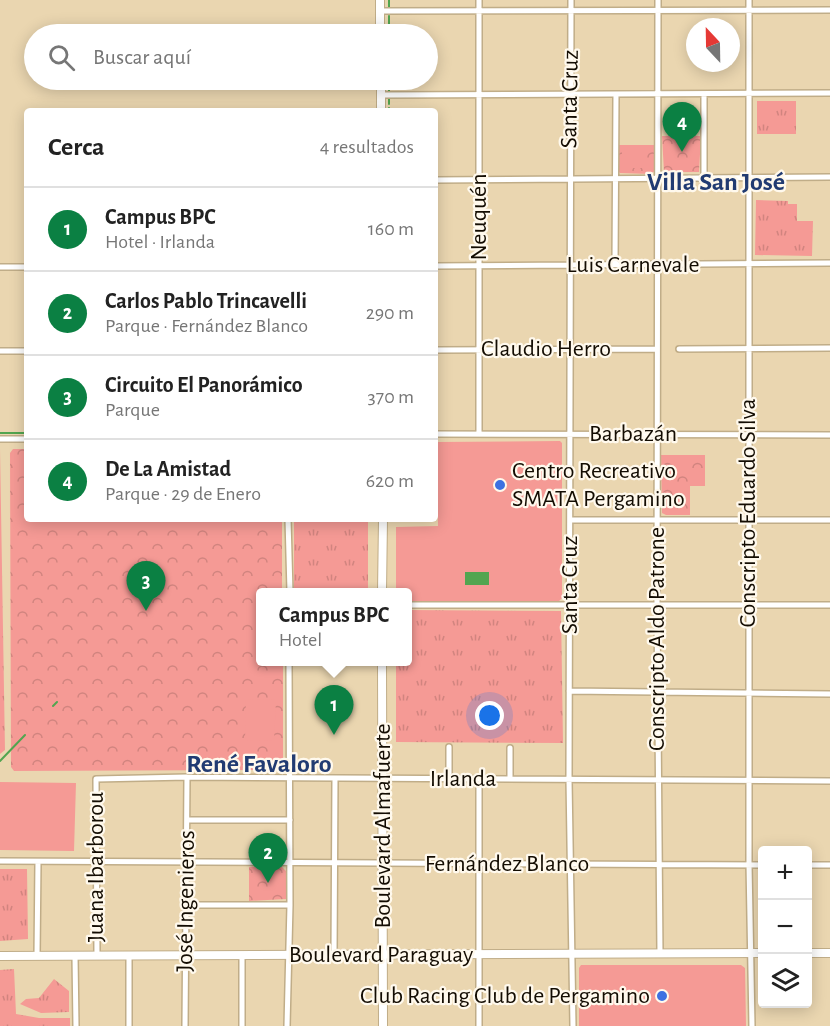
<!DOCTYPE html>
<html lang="es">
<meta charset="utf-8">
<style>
:root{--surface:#fff;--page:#f2f2f2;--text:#222;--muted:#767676;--line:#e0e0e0;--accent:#0b8043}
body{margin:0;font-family:"Alegreya Sans",sans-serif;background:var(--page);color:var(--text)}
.controls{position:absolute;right:18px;bottom:18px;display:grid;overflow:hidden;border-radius:6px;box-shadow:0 3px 15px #0003}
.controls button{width:54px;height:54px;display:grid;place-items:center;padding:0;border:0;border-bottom:2px solid var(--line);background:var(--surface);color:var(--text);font:30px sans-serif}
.compass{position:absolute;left:686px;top:18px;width:54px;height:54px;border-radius:50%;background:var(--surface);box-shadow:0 3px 15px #0003;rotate:338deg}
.you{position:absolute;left:490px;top:716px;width:21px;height:21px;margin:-15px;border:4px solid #fff;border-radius:50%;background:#1a73e8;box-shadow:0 0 0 9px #1a73e833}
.badge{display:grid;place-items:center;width:39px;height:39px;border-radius:50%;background:var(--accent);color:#fff;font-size:20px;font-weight:700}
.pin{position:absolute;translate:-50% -50px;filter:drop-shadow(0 2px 3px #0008)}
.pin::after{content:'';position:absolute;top:32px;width:21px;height:18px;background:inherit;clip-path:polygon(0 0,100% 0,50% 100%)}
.popup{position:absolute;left:256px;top:588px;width:156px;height:78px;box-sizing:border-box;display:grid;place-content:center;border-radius:6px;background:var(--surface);filter:drop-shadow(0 2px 4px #0005);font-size:20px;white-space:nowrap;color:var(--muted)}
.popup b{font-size:22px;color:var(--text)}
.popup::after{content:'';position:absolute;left:50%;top:100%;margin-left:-12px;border:12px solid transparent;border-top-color:var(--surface)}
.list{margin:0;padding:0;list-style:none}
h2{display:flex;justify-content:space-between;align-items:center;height:78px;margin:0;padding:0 24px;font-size:26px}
h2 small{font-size:20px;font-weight:400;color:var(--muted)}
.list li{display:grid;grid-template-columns:39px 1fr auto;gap:18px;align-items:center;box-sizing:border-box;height:84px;padding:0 24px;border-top:2px solid var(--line)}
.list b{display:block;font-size:22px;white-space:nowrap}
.list p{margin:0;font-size:20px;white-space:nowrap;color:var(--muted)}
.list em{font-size:20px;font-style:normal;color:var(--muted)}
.icon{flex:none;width:33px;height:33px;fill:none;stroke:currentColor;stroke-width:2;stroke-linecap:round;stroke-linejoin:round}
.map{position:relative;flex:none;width:830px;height:1026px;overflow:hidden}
.search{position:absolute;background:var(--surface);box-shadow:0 3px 15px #0003;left:24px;top:24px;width:414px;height:66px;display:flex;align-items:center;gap:15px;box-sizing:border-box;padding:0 21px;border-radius:33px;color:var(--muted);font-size:22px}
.panel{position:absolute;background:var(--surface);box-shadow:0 3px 15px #0003;left:24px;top:108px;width:414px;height:414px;border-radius:6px}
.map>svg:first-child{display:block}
</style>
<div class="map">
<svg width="830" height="1026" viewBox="0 0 830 1026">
<defs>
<pattern id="grass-tufts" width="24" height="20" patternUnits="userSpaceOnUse" patternTransform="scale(1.5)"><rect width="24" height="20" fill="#f59a95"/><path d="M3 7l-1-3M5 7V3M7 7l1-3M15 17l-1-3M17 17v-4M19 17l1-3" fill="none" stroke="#d1847f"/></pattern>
<pattern id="forest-crowns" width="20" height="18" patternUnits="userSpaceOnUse" patternTransform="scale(1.5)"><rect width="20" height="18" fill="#f59a95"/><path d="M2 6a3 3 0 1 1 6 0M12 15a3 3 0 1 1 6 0" fill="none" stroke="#d1847f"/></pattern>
</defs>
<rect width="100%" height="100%" fill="#ead6b0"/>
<path fill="url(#grass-tufts)" d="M757 101H796V134H757Z
M756 200 788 201V204H797V221H813L812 256 755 255Z
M0 448 5 750 0 754Z
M294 519H368V592H294Z
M408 610 561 611 563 743 396 742V662H407Z
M0 869H27L28 939 0 941Z
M14 969 16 1014 39 1018H70V1026H0V970Z
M54 979 69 991V1012L41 1013 20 1004 26 999 39 998Z"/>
<path fill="url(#forest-crowns)" d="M662 136H701L699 172H664Z
M617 145H656L655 171 650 174 620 173 618 171Z
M13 449H27V519H282V592H260V662H283V768L280 770 14 771 11 767 10 453Z
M661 455H705V486H690V515H666L662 513Z
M281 866 287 872 286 899 249 901V867Z"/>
<path fill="#f59a95" d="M622 146H646V168H622Z
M560 441 562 443V598L559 601H408L407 592H396V527L438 526 437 442Z
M246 699 276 700 274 741 245 740Z
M0 782 76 783 74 851 0 850Z
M272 872H281V891H272Z
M581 965H741L745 968 746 1026H579V968Z"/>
<path fill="#52a550" d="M465 572H489V585H465Z"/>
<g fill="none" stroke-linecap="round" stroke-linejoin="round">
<path stroke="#52a550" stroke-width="2" d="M389 0V8
M389 16V34
M389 91V80
M389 99V104
M389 111V108
M0 433H27
M53 706 57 702
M0 761 25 735"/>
<defs>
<path id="street" d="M571 0 569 780 573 1026
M658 0 657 606 660 954
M749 0V864L752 1026
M380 11 830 10
M381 95 830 93
M704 177V94
M435 180 830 177
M615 264 616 94
M435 266 830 263
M0 267H27
M679 349 830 348
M435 350 657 349
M0 351H27
M435 434 830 435
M479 434V0
M0 439H27
M288 519 290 592
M570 520H830
M407 605H830
M569 691 830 694
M510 748V779
M449 779V747
M479 779V1026
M187 820H290
M0 861 762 865
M808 865H830
M188 905H290
M334 955 335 778
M37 956 38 862
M75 956 76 1026
M97 956 96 779 187 777 830 781
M129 1026V956
M185 1026 187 777
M242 1026V956
M287 1026 290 905 289 662"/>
<path id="secondary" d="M380 0V34
M381 80V111
M382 592 383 519
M382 662 383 1026
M808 953H830
M0 956 762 953"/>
</defs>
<use href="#street" stroke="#c0ad88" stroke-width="8"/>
<use href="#secondary" stroke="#c0ad88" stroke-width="10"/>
<use href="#street" stroke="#fff" stroke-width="5"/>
<use href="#secondary" stroke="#fff" stroke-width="8"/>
</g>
<g fill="#3d71e1" stroke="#fff9ed" stroke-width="2">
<circle cx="500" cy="485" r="6"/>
<circle cx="662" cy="996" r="6"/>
</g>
<g text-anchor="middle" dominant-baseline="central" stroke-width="4.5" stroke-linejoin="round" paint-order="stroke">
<g font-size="24" fill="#130c02" stroke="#fff9ed">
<text transform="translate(570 99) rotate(-89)">Santa Cruz</text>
<text transform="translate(479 217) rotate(-90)">Neuquén</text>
<text x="633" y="265">Luis Carnevale</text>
<text x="546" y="349">Claudio Herro</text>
<text x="633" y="434">Barbazán</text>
<text transform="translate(748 513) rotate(-90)">Conscripto Eduardo Silva</text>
<text transform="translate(570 585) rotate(-90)">Santa Cruz</text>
<text transform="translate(657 639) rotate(-90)">Conscripto Aldo Patrone</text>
<text x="463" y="779">Irlanda</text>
<text transform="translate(383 826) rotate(-90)">Boulevard Almafuerte</text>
<text x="507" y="864">Fernández Blanco</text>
<text transform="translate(96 867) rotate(-90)">Juana Ibarborou</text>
<text transform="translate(186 901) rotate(-89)">José Ingenieros</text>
<text x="381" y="955">Boulevard Paraguay</text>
</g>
<g font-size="24" fill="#130c02" stroke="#fff9ed" text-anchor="start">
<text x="512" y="471">Centro Recreativo<tspan x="512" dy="28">SMATA Pergamino</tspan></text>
<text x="650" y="996" text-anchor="end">Club Racing Club de Pergamino</text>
</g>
<g font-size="26" font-weight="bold" fill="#213b72" stroke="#fff9ed">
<text x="716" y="182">Villa San José</text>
<text x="259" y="764">René Favaloro</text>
</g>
</g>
</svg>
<div class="controls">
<button>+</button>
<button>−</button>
<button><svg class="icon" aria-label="layers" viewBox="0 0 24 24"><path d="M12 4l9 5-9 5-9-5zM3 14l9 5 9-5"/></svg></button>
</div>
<svg class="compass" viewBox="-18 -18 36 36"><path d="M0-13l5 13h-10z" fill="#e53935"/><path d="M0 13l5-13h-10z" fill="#767676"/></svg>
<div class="you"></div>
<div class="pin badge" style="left:334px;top:735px">1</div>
<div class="popup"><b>Campus BPC</b>Hotel</div>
<div class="pin badge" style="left:268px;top:883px">2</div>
<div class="pin badge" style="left:146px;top:611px">3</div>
<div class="pin badge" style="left:682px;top:152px">4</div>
<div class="search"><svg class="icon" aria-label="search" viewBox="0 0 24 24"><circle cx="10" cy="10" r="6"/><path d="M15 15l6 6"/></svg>Buscar aquí</div>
<section class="panel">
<h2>Cerca<small>4 resultados</small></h2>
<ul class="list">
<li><span class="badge">1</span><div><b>Campus BPC</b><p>Hotel · Irlanda</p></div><em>160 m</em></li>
<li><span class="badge">2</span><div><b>Carlos Pablo Trincavelli</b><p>Parque · Fernández Blanco</p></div><em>290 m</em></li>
<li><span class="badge">3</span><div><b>Circuito El Panorámico</b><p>Parque</p></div><em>370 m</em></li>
<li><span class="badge">4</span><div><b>De La Amistad</b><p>Parque · 29 de Enero</p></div><em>620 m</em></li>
</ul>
</section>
</div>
